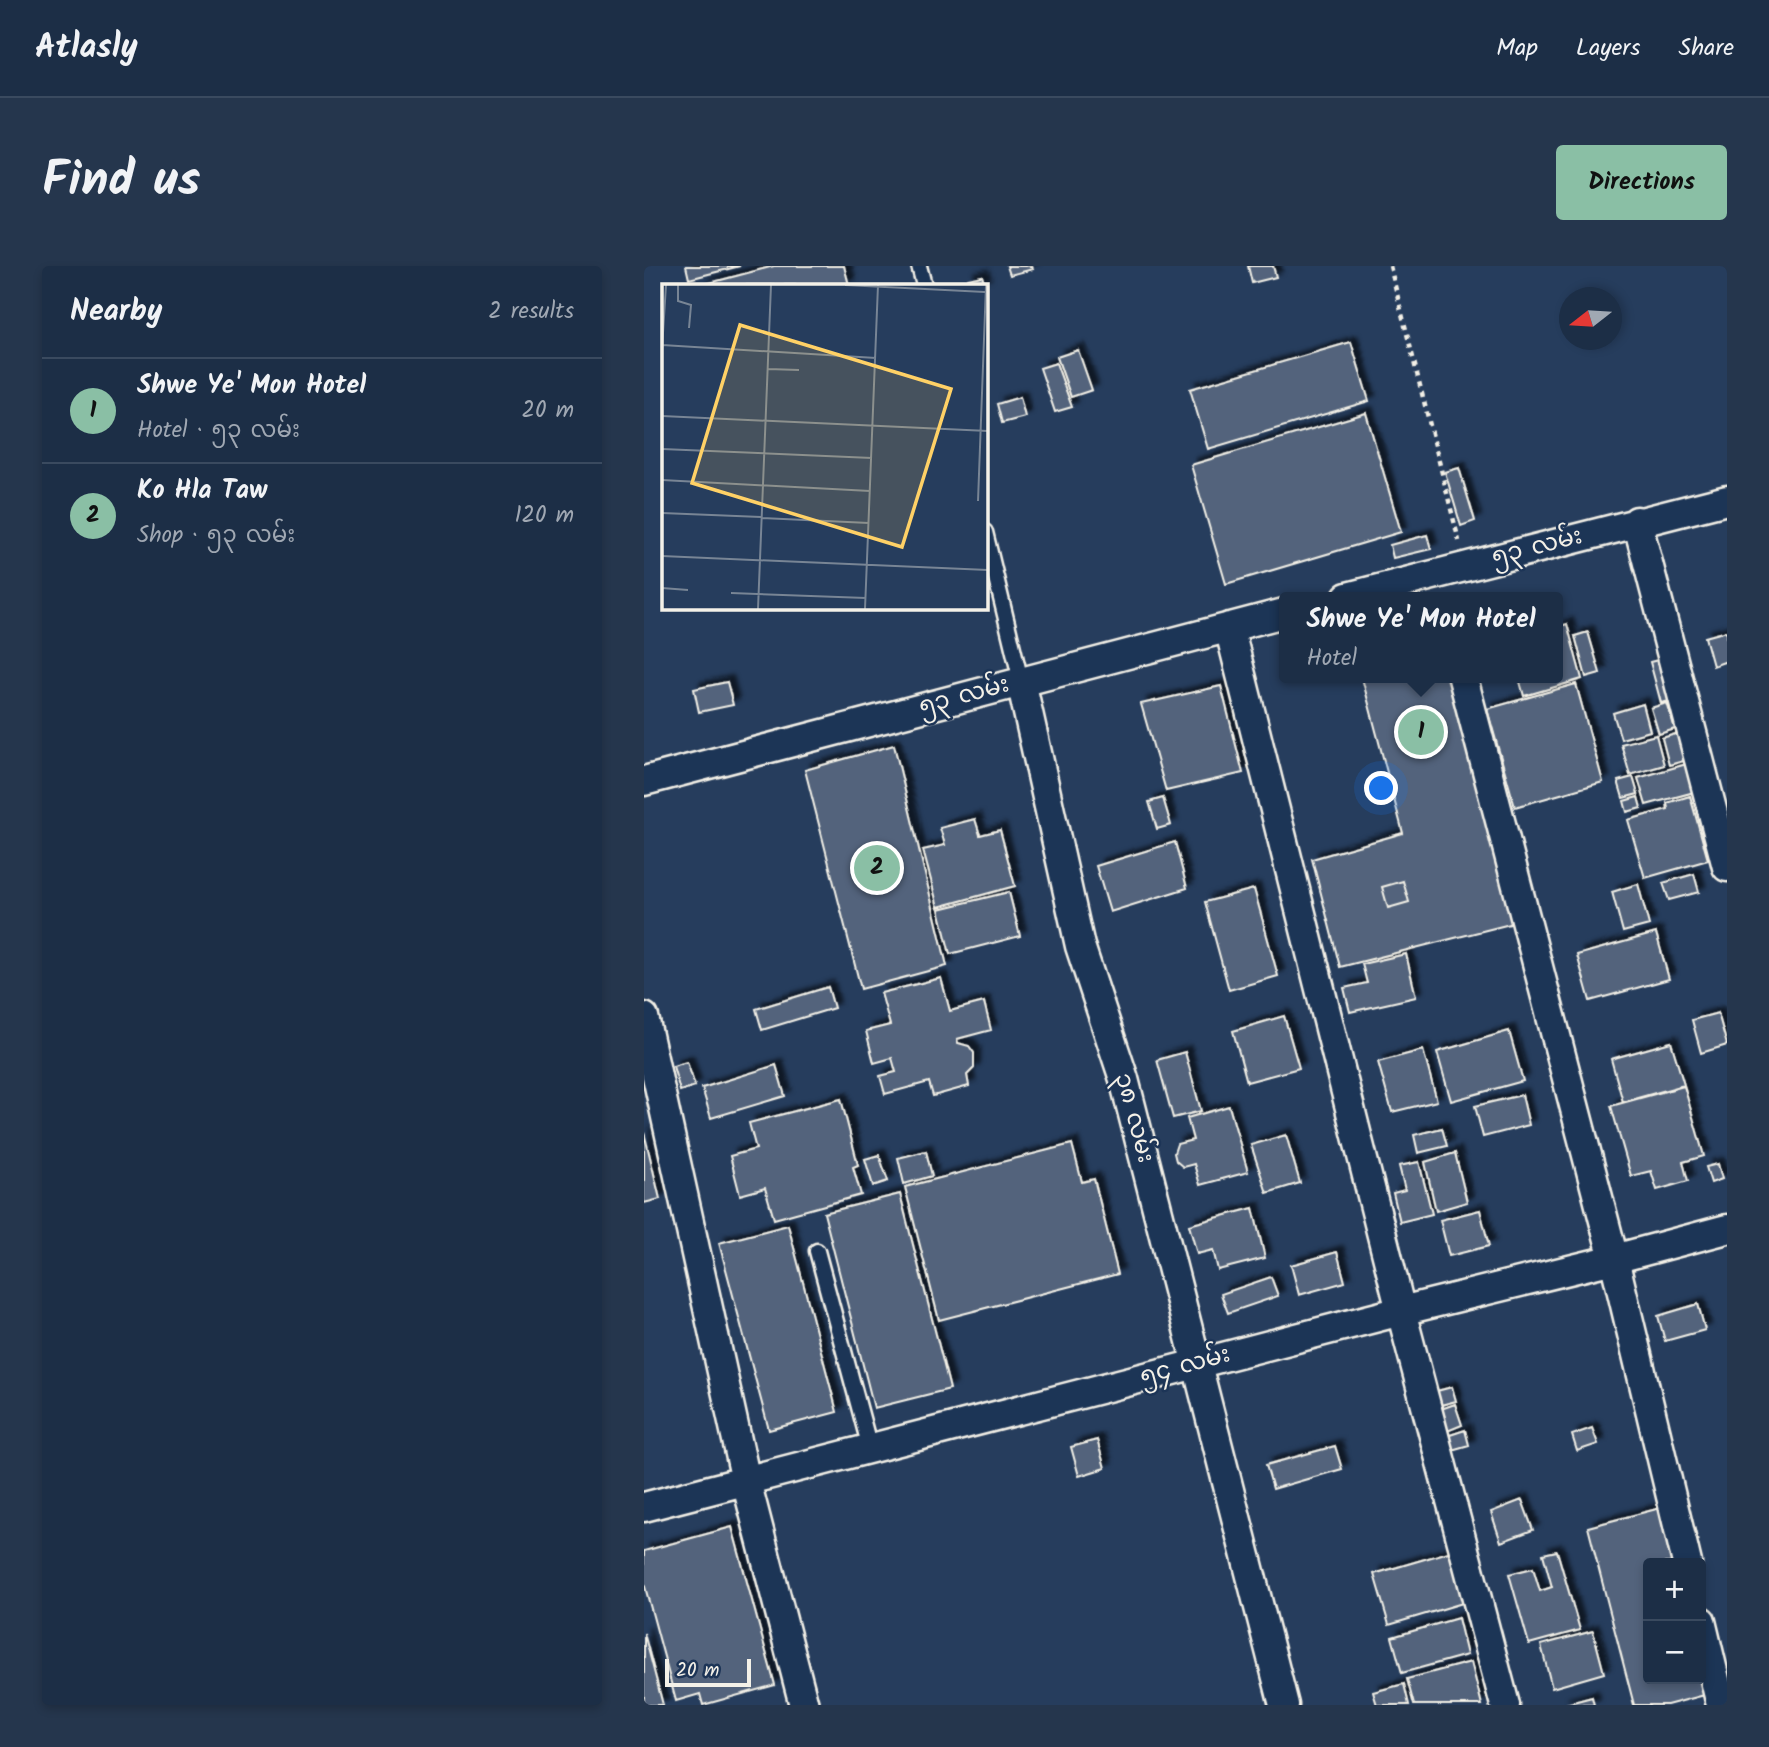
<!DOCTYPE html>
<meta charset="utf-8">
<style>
:root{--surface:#1c2e46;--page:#25364d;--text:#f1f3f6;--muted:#a0a8b3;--line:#3a4a5f;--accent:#8abfa5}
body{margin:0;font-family:Kalam,"Noto Sans Myanmar",sans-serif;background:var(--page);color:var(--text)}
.controls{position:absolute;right:21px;bottom:21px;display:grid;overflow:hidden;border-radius:7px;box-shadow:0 4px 10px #0003}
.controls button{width:63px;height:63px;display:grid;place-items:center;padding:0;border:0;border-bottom:2px solid var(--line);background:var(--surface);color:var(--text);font:35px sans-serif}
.compass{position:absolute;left:915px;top:21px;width:63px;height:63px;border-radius:50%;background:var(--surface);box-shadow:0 4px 10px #0003;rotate:253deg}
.scale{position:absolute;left:21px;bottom:18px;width:86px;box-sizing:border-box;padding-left:7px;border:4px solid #f4f1e8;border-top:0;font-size:19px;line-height:24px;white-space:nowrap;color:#f4f1e8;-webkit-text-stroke:5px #1d3557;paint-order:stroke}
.you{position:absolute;left:738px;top:523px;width:24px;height:24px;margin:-18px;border:5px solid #fff;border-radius:50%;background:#1a73e8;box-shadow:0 0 0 10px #1a73e833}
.badge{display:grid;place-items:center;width:46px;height:46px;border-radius:50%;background:var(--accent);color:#111;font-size:23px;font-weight:700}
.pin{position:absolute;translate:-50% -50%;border:4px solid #fff;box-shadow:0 2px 7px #0006}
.popup{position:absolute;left:635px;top:326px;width:284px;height:91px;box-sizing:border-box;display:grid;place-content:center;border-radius:7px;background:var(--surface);filter:drop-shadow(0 2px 5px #0005);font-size:23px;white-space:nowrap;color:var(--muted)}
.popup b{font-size:26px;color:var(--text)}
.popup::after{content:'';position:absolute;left:50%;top:100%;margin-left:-14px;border:14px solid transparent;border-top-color:var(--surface)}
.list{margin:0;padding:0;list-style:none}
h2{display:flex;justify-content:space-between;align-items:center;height:91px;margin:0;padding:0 28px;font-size:30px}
h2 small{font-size:23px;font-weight:400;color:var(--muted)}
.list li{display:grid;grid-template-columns:46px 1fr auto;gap:21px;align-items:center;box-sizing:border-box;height:105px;padding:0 28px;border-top:2px solid var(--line)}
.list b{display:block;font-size:26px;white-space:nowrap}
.list p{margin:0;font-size:23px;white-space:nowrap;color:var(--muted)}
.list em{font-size:23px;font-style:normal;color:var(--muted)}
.map{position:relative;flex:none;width:1083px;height:1439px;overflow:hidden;border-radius:7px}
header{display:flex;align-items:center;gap:42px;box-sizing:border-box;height:98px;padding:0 35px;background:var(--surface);border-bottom:2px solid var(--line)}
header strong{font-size:33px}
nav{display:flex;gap:38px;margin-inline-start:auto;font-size:24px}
.intro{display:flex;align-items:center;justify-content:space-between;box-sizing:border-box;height:168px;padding:0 42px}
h1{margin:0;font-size:49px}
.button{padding:18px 32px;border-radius:7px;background:var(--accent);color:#111;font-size:24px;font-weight:700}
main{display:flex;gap:42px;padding:0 42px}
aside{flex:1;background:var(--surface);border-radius:7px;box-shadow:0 4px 10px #0003}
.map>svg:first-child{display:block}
</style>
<header>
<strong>Atlasly</strong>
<nav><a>Map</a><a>Layers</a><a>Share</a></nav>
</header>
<div class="intro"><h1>Find us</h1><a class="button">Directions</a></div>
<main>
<aside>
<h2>Nearby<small>2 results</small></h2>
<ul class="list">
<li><span class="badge">1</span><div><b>Shwe Ye' Mon Hotel</b><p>Hotel · ၅၃ လမ်း</p></div><em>20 m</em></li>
<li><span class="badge">2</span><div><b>Ko Hla Taw</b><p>Shop · ၅၃ လမ်း</p></div><em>120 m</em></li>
</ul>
</aside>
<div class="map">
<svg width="1083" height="1439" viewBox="0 0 1083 1439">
<defs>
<filter id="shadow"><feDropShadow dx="6" dy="-6" stdDeviation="2" flood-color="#0009"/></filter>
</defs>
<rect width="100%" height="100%" fill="#263d5d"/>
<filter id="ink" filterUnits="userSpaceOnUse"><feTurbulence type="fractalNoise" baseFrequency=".0143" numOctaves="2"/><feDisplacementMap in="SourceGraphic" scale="14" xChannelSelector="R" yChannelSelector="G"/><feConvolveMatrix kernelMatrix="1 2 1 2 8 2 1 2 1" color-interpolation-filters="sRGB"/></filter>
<g filter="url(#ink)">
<path fill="#52647b" stroke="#f4f1e8" stroke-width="2" filter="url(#shadow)" d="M42 0H96L45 13Z
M130 0H200L205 19H58Z
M363 0H388L389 3 366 9Z
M604 0H629L632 11 608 17Z
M338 10 341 19H325L324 13Z
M707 76 725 135 564 183 546 123Z
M434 84 448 124 427 131 413 91Z
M412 97 428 141 411 146 396 102Z
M376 131 381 151 358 157 353 138Z
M722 147 757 266 582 318 547 199Z
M815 202 831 255 817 260 801 206Z
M783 269 787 283 749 292 746 279Z
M923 358 938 413 880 430 875 412H914V361Z
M1083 365V395L1069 400 1061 371Z
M944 366 956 407 942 411 931 370Z
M1018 393 1030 434 1017 437 1006 396Z
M718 412H808L870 657 696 701 668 593 759 567Z
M83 416 89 439 55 446 50 423Z
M932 418 959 516 871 541 843 443Z
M577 420 599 507 522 525 497 438Z
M1023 437 1031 463 1015 468 1007 442Z
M999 438 1006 465 977 473 969 447Z
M1035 467 1043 494 1025 499 1018 472Z
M1012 469 1020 499 986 509 977 478Z
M250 479 303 700 217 723 161 504Z
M1046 497 1054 525 1002 539 994 512Z
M989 511 994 528 979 532 974 515Z
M1046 530 1064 594 1001 612 984 554 1024 543 1023 537Z
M994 531 997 542 983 546 980 535Z
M519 532 527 559 513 563 505 536Z
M331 553 336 569 356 564 371 620 294 641 279 584 301 579 296 562Z
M531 576 543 622 466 646 452 600Z
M1050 608 1055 626 1025 634 1019 617Z
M759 615 765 636 744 642 738 621Z
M994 618 1005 659 979 666 968 626Z
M610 623 634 710 585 724 561 636Z
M365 626 376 670 306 688 295 643Z
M1012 667 1025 713 946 735 933 689Z
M762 688 772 731 706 746 700 722 723 717 718 698Z
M297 712 306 745 340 736 347 764 313 773 314 777 325 780 330 787V802L323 809 325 820 289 830 285 816 241 828 236 810 252 806 248 792 230 797 222 765 246 759 237 727Z
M184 721 190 742 118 764 112 743Z
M1074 747 1083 779 1057 787 1048 754Z
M640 750 655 802 603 816 589 765Z
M865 765 879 815 807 835 793 786Z
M1027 776 1040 819 979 836 967 793Z
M779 784 793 835 748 846 734 796Z
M541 786 557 845 529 852 513 794Z
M43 796 51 820 36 825 29 800Z
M132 799 141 830 67 852 58 822Z
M1040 820 1060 890 1039 896 1044 915 1013 924 1007 905 987 910 967 840Z
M878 829 885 859 839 871 831 840Z
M197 833 214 899 209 901 217 929 130 953 121 922 96 929 86 890 112 883 105 857Z
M585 840 604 906 556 919 550 898 539 901 532 895 530 887 533 878 549 874 543 852Z
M798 862 803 880 774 887 770 869Z
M0 866 16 933 0 937Z
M642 869 656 917 623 927 607 879Z
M428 878 438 916 450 913 474 1008 295 1054 261 921Z
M282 885 288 910 260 918 254 892Z
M811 887 823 936 792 945 781 896Z
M235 889 244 915 229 920 221 893Z
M775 896 788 948 756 956 749 927 761 924 755 900Z
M1074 898 1078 913 1067 917 1062 901Z
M256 928 306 1123 230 1142 180 947Z
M609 942 621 992 574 1004 569 984 553 988 545 959Z
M836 944 845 980 805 990 796 954Z
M144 959 193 1146 125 1164 75 977Z
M693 986 701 1016 655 1029 647 999Z
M627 1011 634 1030 584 1047 577 1028Z
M1054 1038 1061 1064 1021 1075 1014 1050Z
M808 1121 812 1135 793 1140 789 1126Z
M811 1138 818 1159 801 1166 794 1144Z
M948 1162 954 1178 933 1185 928 1169Z
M821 1164 825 1179 804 1185 800 1171Z
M453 1174 461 1202 435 1210 427 1181Z
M691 1180 698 1203 629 1223 622 1199Z
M878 1234 889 1264 857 1276 847 1246Z
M1024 1240 1039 1297H1004V1413H1057L1072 1426 1023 1439H990L944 1261Z
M88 1261 131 1419 59 1439 56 1428 32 1435 0 1317V1285Z
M808 1285 822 1336 745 1359 730 1308Z
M913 1285 936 1364 885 1378 865 1308 889 1302 896 1325 908 1321 899 1288Z
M814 1352 823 1389 758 1407 748 1371Z
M949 1365 960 1407 908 1422 897 1379Z
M0 1367 19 1439H0Z
M827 1396 838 1439H770L763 1413Z
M760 1418 765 1439H733L729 1426Z
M948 1431 950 1439H918Z"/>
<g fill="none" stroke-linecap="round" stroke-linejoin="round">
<defs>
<path id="lane" d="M275 0 280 19
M341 266 377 415
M173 985 226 1182"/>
<path id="street" d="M993 255 1083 601
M703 331 1083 234
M585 361 757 1045 861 1439
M819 412 970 993 1043 1297
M377 415 436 680 480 813 640 1439
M0 515 640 347
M0 751 102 1215 160 1439
M0 1241 757 1045 970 993 1083 963
M1057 1355 1077 1439"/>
</defs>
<use href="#lane" stroke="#f4f1e8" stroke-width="19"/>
<use href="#street" stroke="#f4f1e8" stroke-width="33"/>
<path stroke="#f4f1e8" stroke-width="4.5" stroke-dasharray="5 5" stroke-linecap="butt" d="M746 0 815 275"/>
<use href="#lane" stroke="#1d3557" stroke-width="14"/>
<use href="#street" stroke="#1d3557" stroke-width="28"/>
</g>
</g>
<g text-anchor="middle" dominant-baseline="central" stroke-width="5" stroke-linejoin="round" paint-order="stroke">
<g font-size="24" fill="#f4f1e8" stroke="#1d3557">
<text transform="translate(893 281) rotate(-14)">၅၃ လမ်း</text>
<text transform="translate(320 430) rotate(-15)">၅၃ လမ်း</text>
<text transform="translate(490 852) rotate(75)">၃၈ လမ်း</text>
<text transform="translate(541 1100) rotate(-15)">၅၄ လမ်း</text>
</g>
</g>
<g transform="translate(18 18)">
<rect width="326" height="326" fill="#263d5d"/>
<path fill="none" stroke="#788595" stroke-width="2" d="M16 1V17L29 21 27 44M183 1 323 8M0 61 214 74M0 65 4 1M106 85 137 86M0 132 326 147M0 165 210 174M0 196 208 207M316 217 324 1M0 229 99 233M99 234 207 239M0 272 326 286M0 304 26 306M69 309 204 314M96 325 109 1M203 325 216 1"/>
<path fill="#ffd166" fill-opacity="0.15" stroke="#ffd166" stroke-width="3.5" d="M78 41 289 105 240 263 30 199Z"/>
<rect width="326" height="326" fill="none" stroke="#f4f1e8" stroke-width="3.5"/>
</g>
</svg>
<div class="controls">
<button>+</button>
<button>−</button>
</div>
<svg class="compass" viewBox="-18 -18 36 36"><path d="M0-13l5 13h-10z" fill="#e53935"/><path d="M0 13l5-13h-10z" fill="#a0a8b3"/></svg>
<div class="scale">20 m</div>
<div class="you"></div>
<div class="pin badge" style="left:777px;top:466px">1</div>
<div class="popup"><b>Shwe Ye' Mon Hotel</b>Hotel</div>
<div class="pin badge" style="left:233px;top:602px">2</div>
</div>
</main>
